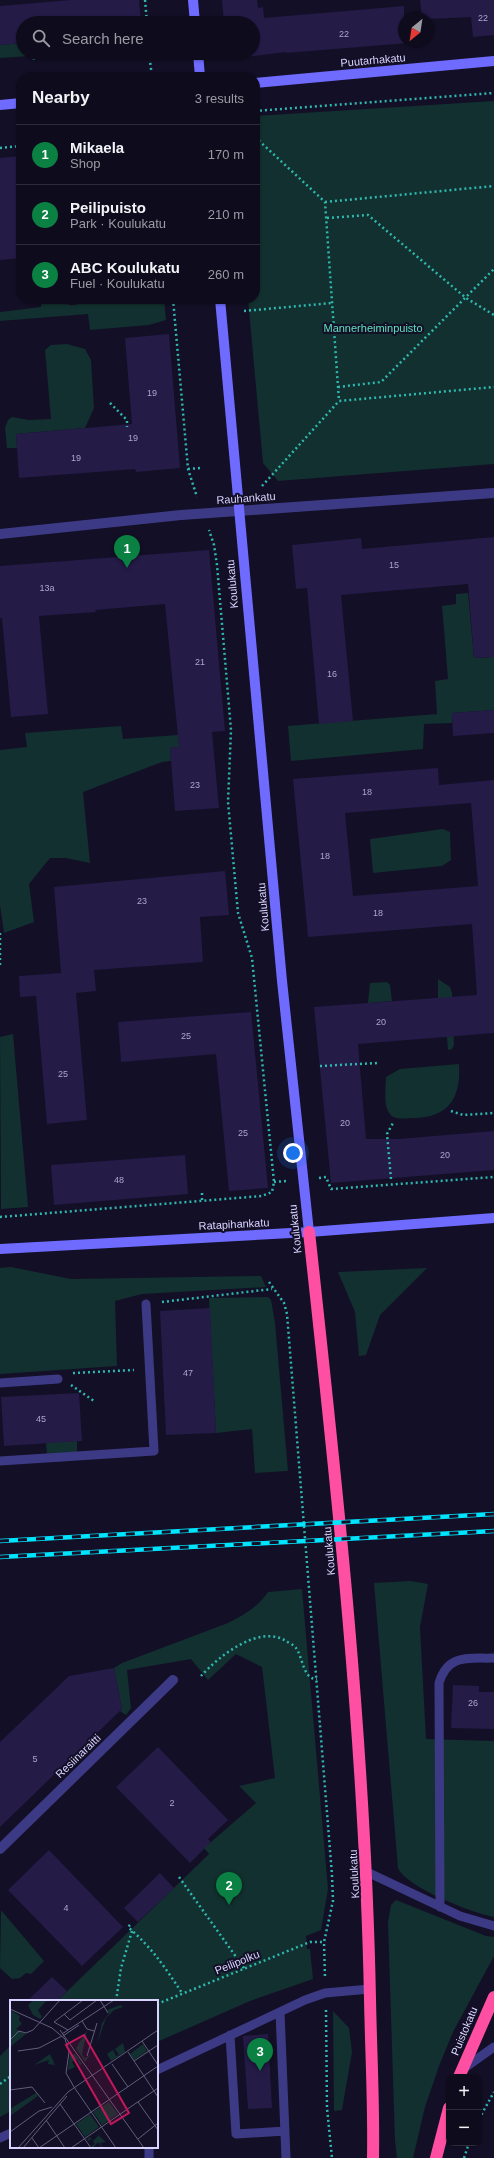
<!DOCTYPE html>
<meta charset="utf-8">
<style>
:root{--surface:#0e0b1c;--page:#171425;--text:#f1f3f6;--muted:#9b9ba3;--line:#2e2b3b;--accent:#0b8043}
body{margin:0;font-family:Helvetica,sans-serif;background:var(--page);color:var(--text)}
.controls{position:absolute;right:12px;bottom:12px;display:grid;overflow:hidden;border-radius:8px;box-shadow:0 1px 3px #0004}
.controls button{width:36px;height:36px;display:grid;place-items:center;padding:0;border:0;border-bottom:1px solid var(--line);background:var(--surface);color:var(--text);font:20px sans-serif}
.compass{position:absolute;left:398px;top:12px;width:36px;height:36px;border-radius:50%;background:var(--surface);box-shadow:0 1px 3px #0004;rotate:210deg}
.you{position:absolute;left:293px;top:1153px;width:14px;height:14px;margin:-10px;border:3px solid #fff;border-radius:50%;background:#1a73e8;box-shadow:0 0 0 6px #1a73e833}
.badge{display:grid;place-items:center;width:26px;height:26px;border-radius:50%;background:var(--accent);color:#fff;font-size:13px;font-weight:700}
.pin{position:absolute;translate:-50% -33px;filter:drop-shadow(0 1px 2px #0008)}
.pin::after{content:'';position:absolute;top:21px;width:14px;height:12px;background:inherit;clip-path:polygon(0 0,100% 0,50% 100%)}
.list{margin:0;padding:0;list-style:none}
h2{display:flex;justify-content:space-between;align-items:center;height:52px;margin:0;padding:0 16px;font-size:17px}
h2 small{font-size:13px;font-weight:400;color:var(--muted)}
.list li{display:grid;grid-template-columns:26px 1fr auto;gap:12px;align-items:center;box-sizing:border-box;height:60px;padding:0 16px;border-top:1px solid var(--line)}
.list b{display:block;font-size:15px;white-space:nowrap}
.list p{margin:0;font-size:13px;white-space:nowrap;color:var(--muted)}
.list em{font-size:13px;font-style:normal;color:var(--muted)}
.icon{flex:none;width:22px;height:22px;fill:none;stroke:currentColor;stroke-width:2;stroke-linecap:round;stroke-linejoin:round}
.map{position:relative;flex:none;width:494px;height:2158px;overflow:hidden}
.search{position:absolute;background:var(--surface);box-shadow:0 1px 3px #0004;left:16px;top:16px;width:244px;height:44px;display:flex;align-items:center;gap:10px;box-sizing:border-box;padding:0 14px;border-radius:22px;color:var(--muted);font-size:15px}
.panel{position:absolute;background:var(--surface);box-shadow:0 1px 3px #0004;left:16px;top:72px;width:244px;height:232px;border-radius:16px}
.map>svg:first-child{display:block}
</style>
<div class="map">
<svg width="494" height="2158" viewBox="0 0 494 2158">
<rect width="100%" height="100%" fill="#130f26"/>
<path fill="#12302f" d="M23 43V53H30V56L0 58V45Z
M494 101V464L278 481 263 463 248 299H255V116Z
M42 299H65L69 305H76L83 299H164L166 320 149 325 90 330 88 314 0 321V312L41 307Z
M67 344 85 349 91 360 94 408 85 428 16 434 17 448H7L5 428 8 420 12 417 29 420 51 419 45 350 51 345Z
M468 593 474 658 494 657V710L452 713V723L424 724 423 749 291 761 288 726 437 714 435 681 448 679 442 606 456 604V594Z
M121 726 123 739 178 735 179 747 170 748 171 761 162 762 83 792 90 863 66 858H50L29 884 34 922 4 933 0 905V750L27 747 25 733Z
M443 829 450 832 451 860 442 866 373 873 370 839Z
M438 979 450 987 452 993 454 1045 452 1049 448 1050 444 998H438Z
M387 982 390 985 392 1001 368 1003 370 983Z
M13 1034 28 1207 1 1209 0 1037Z
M459 1064C461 1098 449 1117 414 1118 408 1118 397 1120 392 1116 382 1108 386 1088 386 1077L400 1069Z
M11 1267 71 1279 261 1276 266 1287 142 1294 115 1301 117 1366 0 1374V1268Z
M427 1268 380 1315 366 1355 359 1356 355 1312 338 1272Z
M268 1297 271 1300 275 1323 288 1471 255 1473 252 1429 216 1433 209 1298Z
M77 1441V1452L47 1454 46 1443Z
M410 1581 428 1584 420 1627 426 1739 494 1741V1917C473 1913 407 1888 398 1868L374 1583Z
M302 1589 328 1889 321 1930 306 1936 307 1949H310L313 1979 250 2001 157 2042V2001H57L209 1854 204 1848 256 1803 239 1786 275 1778 262 1667 236 1654 208 1680 191 1659 127 1670 131 1708 126 1715 120 1711 122 1709 114 1668 122 1663 228 1623C244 1615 258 1607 268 1592Z
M396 1900 486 1936 494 1937V1956L453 2032 439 2066 425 2107 413 2158H397L395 2141 388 1922 391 1905Z
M1 1910 44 1961 31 1974 26 1973 20 1978 12 1979 0 1968Z
M333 2011 349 2028 352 2052 342 2110 334 2111Z
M11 2045V2111L0 2117V2056Z"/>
<path fill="#241b47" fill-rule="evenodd" d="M71 0H139L141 23H23V43L0 45V6Z
M222 0H257L258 8 263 7 264 18 404 6V42L408 43 286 53V52L229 59 228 53H253V23H224Z
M420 0H494V35L473 37 471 17 428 19 422 18Z
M21 156V258L0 260V158Z
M169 334 180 468 136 472 135 469 19 478 16 434 132 424 125 338Z
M494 537V657L474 658 468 584 341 595 353 721 319 724 307 588 296 589 292 545 361 538 362 549Z
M209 550 225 731 212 732 219 808 175 811 170 748 179 747 165 604 95 610 96 612 39 616 48 714 11 717 2 618H0V566Z
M494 710V733L453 736 452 713Z
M438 768 439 785 494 780V1033L358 1044 366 1139H398L494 1131V1170L331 1183 314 1007 477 995 472 924 308 937 293 779ZM471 803 478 886 353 896 345 813Z
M225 871 229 915 200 917 203 962 94 970 96 991 76 993 87 1120 47 1124 36 996 20 997 19 976 61 973 54 887Z
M251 1012 268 1188 229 1191 216 1054 121 1062 118 1022Z
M185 1155 188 1194 54 1205 51 1165Z
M210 1308 216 1433 166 1435 160 1311Z
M79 1393 82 1441 4 1446 1 1397Z
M114 1668 122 1709 0 1827V1742L69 1676Z
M453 1685 479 1686V1692H494V1729L451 1728Z
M158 1747 228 1820 208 1839 211 1842 190 1863 116 1787Z
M49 1850 123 1927 82 1966 8 1890Z
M160 1873 174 1888 138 1922 124 1908Z
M52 1977 67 1991 57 2001H27Z
M268 2034 272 2108 248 2109 243 2036Z"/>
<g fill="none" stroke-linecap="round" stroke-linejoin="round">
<path stroke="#2fb8b0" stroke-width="2.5" stroke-dasharray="2 3" stroke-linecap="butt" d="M145 0 147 23
M34 53V62
M119 53 120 55
M149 53 152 77
M255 111 494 93
M255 137 325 202 339 401
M0 148 21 146
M325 202 494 186
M327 218 368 215 466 298 494 315
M173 299 188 469 197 497
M244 311 332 303
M338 387 381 382 494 269
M110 403 127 420V427
M188 469 200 468
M262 486 339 401 494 387
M0 933V968
M320 1066 378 1063
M451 1111 463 1115 494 1113
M319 1178 326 1177 331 1189 494 1177
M391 1179 387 1134 393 1123
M274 1182 286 1181
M202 1193V1201
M0 1217 262 1196 272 1192 274 1182 252 958 238 913 228 802 231 730 217 565 214 545 209 530
M269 1282 284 1303 287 1314 332 1875 333 1901 324 1942 325 1977
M162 1302 272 1289
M73 1373 134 1370
M71 1385 94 1401
M201 1676C219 1656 259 1624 286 1641 289 1643 294 1645 296 1648 303 1657 303 1680 317 1679
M179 1877 244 1968
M130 1925 128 1927C153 1949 164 1966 182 1993
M116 2001 121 1968 132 1931
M157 2004 310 1942H324
M326 2010 327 2108 332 2158
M0 2084 11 2076
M479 2119 494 2092
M464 2158 469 2143"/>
<path stroke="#3d3a85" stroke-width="9" d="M0 1383 58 1379
M0 1461 154 1451 146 1304
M367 1872 460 1916 494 1926
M440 1907 439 1683C448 1653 469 1659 494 1658
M280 2012 286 2158
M230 2035 236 2134 285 2131
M463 2069 494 2047
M157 2070 305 2000 325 1993 370 1989
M0 2138 11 2133
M149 2147V2158"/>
<path stroke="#3d3a85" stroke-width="10" d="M0 534 181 515 494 493
M0 1849 173 1680"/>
<path stroke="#6f6bff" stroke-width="10" d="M193 0 195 23
M198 53 200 77
M255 83 494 61
M0 105 21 103
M220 299 282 981 309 1232
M0 1249 309 1232 494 1218"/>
<path stroke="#ff4fa3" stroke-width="12" d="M309 1232C337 1487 365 1743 370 1999 371 2052 374 2105 373 2158
M459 2077 494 1997
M436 2158 449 2108"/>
<defs>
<path id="rail" d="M0 1541 494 1514
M0 1557 494 1531"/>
</defs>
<use href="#rail" stroke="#00e5ff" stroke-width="4.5"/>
<use href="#rail" stroke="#130f26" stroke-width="3" stroke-dasharray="9" stroke-linecap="butt"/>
</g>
<g text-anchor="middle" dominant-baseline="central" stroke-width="4" stroke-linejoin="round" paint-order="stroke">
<g font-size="9" fill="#aca6d1">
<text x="483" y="18">22</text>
<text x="344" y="34">22</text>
<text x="152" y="393">19</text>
<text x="133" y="438">19</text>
<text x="76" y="458">19</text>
<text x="394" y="565">15</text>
<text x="47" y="588">13a</text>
<text x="200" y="662">21</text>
<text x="332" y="674">16</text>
<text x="195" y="785">23</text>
<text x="367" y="792">18</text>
<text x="325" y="856">18</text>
<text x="142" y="901">23</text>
<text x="378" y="913">18</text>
<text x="381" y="1022">20</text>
<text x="186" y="1036">25</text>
<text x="63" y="1074">25</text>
<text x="345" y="1123">20</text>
<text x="243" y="1133">25</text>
<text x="445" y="1155">20</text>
<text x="119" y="1180">48</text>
<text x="188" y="1373">47</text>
<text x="41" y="1419">45</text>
<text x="473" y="1703">26</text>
<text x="35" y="1759">5</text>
<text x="172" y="1803">2</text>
<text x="66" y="1908">4</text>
</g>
<g font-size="11" fill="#d9d4ff" stroke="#130f26">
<text transform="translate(373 60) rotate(-5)">Puutarhakatu</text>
<text transform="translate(246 498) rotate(-4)">Rauhankatu</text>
<text transform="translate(232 584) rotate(-95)">Koulukatu</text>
<text transform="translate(263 907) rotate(-95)">Koulukatu</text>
<text transform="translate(234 1224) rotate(-3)">Ratapihankatu</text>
<text transform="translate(295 1229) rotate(-96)">Koulukatu</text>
<text transform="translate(329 1551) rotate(-95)">Koulukatu</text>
<text transform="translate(78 1756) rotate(-44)">Resiinaraitti</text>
<text transform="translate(354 1874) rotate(-93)">Koulukatu</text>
<text transform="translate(237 1962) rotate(-22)">Peilipolku</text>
<text transform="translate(464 2031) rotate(-67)">Puistokatu</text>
</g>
<g font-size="11" fill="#5fe0c0" stroke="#130f26">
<text x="373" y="328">Mannerheiminpuisto</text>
</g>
</g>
<g transform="translate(10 2000)">
<rect width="148" height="148" fill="#130f26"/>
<path d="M24 0H37L28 10 32 17 30 19 23 15 18 5ZM111 5 113 7 104 10 96 18 87 44 92 23 99 13 97 10ZM0 10 10 16 9 20 12 24 6 29 16 34 0 47ZM77 30 72 55 75 58 80 55 75 62 66 48ZM113 43 115 52 101 61 97 54 103 50 106 56 109 55 105 49ZM133 44 137 51 124 60 120 54ZM40 54 45 65 38 64 39 60 24 65ZM65 54 72 64 70 65 67 59 62 62 65 67 58 70 60 55ZM26 93 28 96 0 116V109ZM99 102 108 114 92 125 83 112ZM80 114 89 127 75 137 66 124ZM92 132 89 136 96 142 90 143 93 148H89L91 146 88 142 83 148 81 146 85 144 81 139 78 141 81 145 77 139 80 137 83 141Z" fill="#12302f"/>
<path fill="none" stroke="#625e7d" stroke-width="1" d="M90 0 98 13M0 9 42 28 55 39 59 52 56 73 64 87M54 14 60 20 87 0M72 21 77 29 84 31M50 30 82 75M58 30 44 22 73 0M52 34 104 0M53 36 69 25M0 40 9 31 16 33 23 30 50 0M132 41 148 65M8 51 29 48 52 36M118 52 148 97M77 56 87 23M124 61 148 45M102 64 118 87M82 75 134 148M64 87 106 148M0 90 22 87 35 103M128 102 148 130M50 104 81 148M36 120 55 148M0 132 29 111 42 107M22 138 29 148M128 139 148 123M8 148 58 92 148 30M13 148 57 96M29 148 148 66M61 148 148 88"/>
<path fill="#c2185b" fill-opacity="0.15" stroke="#c2185b" stroke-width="2" d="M74 35 119 113 101 124 56 45Z"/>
<rect width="148" height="148" fill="none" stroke="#d9d4ff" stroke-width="2"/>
</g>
</svg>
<div class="controls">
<button>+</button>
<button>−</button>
</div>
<svg class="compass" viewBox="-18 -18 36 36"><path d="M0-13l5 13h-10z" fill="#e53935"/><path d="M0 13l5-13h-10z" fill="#9b9ba3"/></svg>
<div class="you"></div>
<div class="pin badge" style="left:127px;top:568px">1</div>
<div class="pin badge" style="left:229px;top:1905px">2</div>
<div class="pin badge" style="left:260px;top:2071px">3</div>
<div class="search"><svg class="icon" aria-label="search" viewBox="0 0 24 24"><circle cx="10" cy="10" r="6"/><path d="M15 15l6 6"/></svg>Search here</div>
<section class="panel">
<h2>Nearby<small>3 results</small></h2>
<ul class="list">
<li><span class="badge">1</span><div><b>Mikaela</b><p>Shop</p></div><em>170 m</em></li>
<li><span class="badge">2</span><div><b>Peilipuisto</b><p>Park · Koulukatu</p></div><em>210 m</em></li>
<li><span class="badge">3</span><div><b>ABC Koulukatu</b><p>Fuel · Koulukatu</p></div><em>260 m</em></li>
</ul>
</section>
</div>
